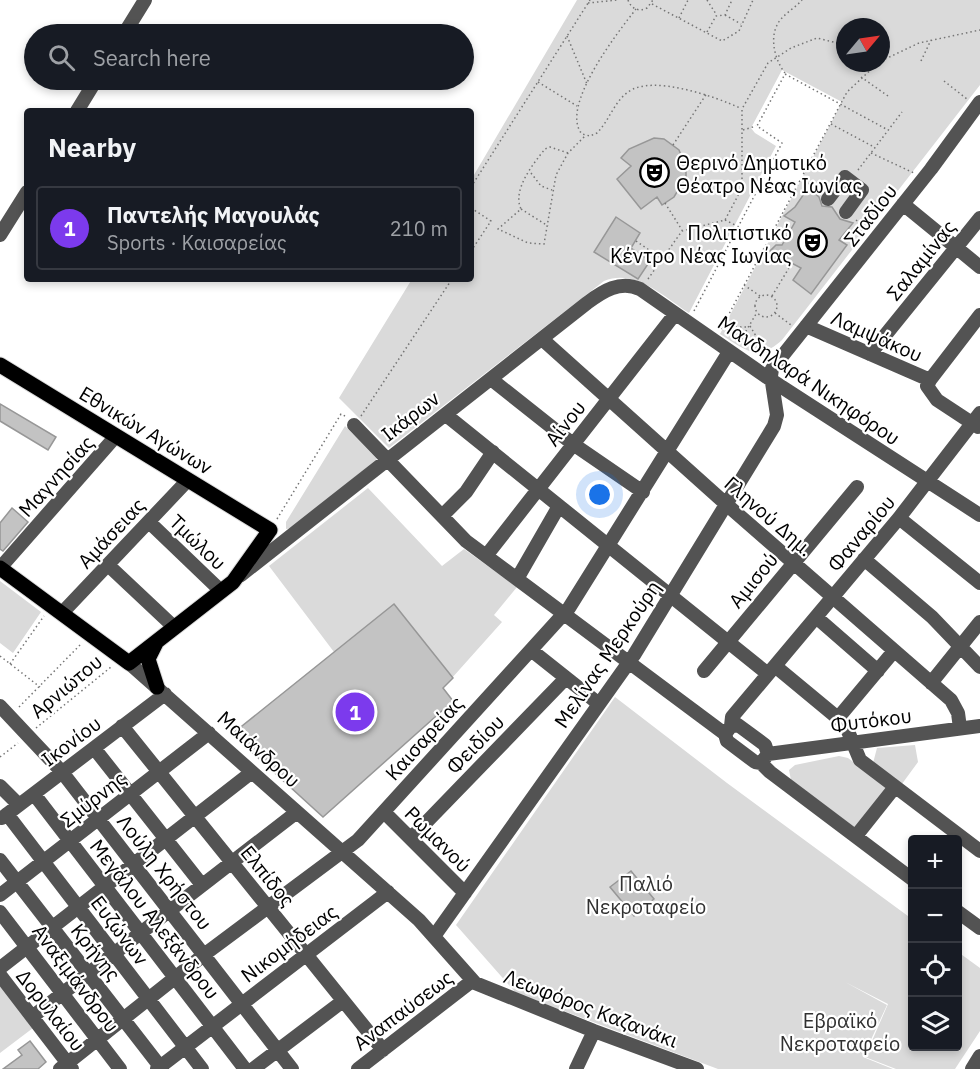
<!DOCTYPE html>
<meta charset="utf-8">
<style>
:root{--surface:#171b24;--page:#242831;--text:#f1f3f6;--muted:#9ea1a6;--line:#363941;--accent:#7c3aed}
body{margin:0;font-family:"IBM Plex Sans",sans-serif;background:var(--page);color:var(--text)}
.controls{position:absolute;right:18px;bottom:18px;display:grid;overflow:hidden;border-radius:6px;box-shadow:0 3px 9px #0003}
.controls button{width:54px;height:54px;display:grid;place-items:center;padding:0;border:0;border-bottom:2px solid var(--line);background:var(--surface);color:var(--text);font:30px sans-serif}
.compass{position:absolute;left:836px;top:18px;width:54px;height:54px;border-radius:50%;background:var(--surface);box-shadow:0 3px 9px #0003;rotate:61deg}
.you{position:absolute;left:600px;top:495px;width:21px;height:21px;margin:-15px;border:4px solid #fff;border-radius:50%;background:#1a73e8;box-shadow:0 0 0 9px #1a73e833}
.badge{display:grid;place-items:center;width:39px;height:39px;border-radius:50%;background:var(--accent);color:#fff;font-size:20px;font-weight:700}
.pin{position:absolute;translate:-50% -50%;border:3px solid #fff;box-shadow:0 2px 6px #0006}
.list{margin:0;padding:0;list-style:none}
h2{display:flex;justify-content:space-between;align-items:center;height:78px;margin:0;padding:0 24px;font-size:26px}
h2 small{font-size:20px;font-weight:400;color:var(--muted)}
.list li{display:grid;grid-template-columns:39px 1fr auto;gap:18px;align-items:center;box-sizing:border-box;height:84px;margin:0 12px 12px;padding:0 12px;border:2px solid var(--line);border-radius:6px}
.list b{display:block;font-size:22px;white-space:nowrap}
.list p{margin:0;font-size:20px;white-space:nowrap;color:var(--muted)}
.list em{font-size:20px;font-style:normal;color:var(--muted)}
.icon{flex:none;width:33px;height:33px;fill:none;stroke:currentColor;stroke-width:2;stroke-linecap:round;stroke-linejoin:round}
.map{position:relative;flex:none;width:980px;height:1069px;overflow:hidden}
.search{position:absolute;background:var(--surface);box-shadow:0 3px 9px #0003;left:24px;top:24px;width:450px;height:66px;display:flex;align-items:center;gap:15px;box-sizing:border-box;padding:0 21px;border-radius:33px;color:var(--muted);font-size:22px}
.panel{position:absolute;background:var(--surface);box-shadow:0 3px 9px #0003;left:24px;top:108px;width:450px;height:174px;border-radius:6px}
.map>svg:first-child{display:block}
</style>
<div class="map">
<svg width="980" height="1069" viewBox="0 0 980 1069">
<rect width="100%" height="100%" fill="#fff"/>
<path fill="#dadada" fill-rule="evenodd" d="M577 0H980V85L782 340C757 363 744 349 720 334L842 102 782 70 751 128 755 133 776 146 689 313C664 297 635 268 604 281L389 448 339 398 412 279H471V180ZM845 27H881V63H845Z
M345 426 377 459 292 528 286 529V522Z
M368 488 442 566 464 549 517 587 494 615 502 622 443 688 453 701 323 817 232 734 334 652 269 566Z
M0 581 41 612 13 653 0 643Z
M615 697 727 783 912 919V1046H958V952L980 968V1031L955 1069H896L865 1057 888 1004 845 982 887 1005 863 1057 893 1069H718L516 993 456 925Z
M915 745 918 762 899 788 872 767 877 748Z
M839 756 848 758 888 788 857 829 791 780 789 770 795 765Z
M0 985 33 1028 0 1053Z"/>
<path fill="#c3c3c3" stroke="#979797" stroke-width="1.5" d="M654 138 664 139 679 150 686 168V177L674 197 662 205 657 197 641 209 617 179 631 166 621 158 629 149Z
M808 188 819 197 822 206 832 207 840 219 853 223 839 240 847 245 811 294 793 280 801 268 786 260 782 262 774 259 770 251 776 245H782L795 222 784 216 795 207Z
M616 217 640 233 631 248 650 261 638 279 594 252Z
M0 404 56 437 48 450 0 421Z
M12 508 28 522 3 551 0 549V523Z
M394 604 453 678 443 688 453 701 323 817 232 734Z
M631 871 654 899 634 916 610 887Z
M30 1041 46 1062 38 1069H3L22 1055 18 1050Z"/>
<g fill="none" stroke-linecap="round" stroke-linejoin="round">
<defs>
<path id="major" d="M0 365 270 530 233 582 129 663 0 568
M156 643 148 659 157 687"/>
</defs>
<use href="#major" stroke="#dbdbdb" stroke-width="17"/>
<path stroke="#757575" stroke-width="1.5" stroke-dasharray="1.5 3" stroke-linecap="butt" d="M628 0C631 9 639 12 647 8L653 0
M707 0 716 14
M588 3 617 0
M652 4 722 41 739 31 753 0
M636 9C618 32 559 107 582 134L590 136 597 133C609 121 614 102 628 92 652 74 716 97 740 108
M725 15 741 24
M679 18 688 0
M707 32 716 16 725 15 732 0
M567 36 587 84
M881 61 919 43 980 30
M921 61 931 40
M785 73C774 59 768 34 781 19 787 12 796 7 802 0
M861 77 888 96
M944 81 967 99
M538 82 577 106
M831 124 874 147
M743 130 756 126
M673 145 707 93
M568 153 550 147 545 149C533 164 512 190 521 209L498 229 528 243 544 244 556 175 568 153 585 136
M871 153 914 173
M858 170 902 112
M531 173 541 186 552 190
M801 178 819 191
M471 187 590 0
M665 203 682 230
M471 208 491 221 471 251
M521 209 548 226
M725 220 737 226
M856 220 869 230
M636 241 662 259
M648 279 682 231 725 220 742 188V109L768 63 791 48 817 38 845 45
M744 285 760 296
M755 306a11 11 0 1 1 22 0a11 11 0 1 1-22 0Z
M772 296 792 263
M694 311 782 143 757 126 785 74 888 130
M775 313 791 325
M750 326 766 353
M722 327H747
M721 329 847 92 878 63
M739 343 756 314
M758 355 770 352
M361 416 452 279
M277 519 341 414 345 416
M0 656 40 687
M10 664 44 616
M19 707 81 644
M36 728 111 667
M0 757 18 743"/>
<path stroke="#535353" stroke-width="14" d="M124 34 145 0
M77 111 96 80
M828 199 845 177 862 190 846 212
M903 204 980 267
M0 235 27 192
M806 326 930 380 927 386 937 400 978 427
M542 339 726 504 951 700 958 713 960 728
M870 354 980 218
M491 379 573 444 643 492
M930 380 980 315
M446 415 768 674
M354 425 466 541 725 734
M442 516 466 492 493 452
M899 518 980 583
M149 522 221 591
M486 556 675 314
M864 559 932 617 980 667
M108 565 174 627
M0 568 116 436
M241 575 587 303C603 291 620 280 640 289L771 380 980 515
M517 579 559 506
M62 613 188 480
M816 617 878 671
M531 650 599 704
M129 663 419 920 475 983 594 1031 697 1069
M775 666 845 724 860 760 980 851
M704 671 857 487
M931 683 980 622
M0 706 62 772 292 1069
M838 718 894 651
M738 725 765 745 768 754 761 763 755 762 727 741 725 734 731 726Z
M122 726 383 1050
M731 726 732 717 899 518 980 413
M94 748 202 885
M768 754 980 726
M761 763 770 772 912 879
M0 786 19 805
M34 794 245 1069
M384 812 465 893
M7 814 202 1069
M2 818 165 694
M856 836 895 787
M412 837 566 678
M0 860 162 1069
M0 895 209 733
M0 912 120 1069
M958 912 980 928
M435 935 634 655 774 426 777 415 771 376 772 369 931 169 980 102
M0 968 252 772
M0 975 72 1069
M32 1017 297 812
M60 1069 205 954 358 840 569 608 729 352
M157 1069 388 892
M253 1069 343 1001
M358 1069 472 981
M576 1069 594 1031
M972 1069 980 1056"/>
<use href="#major" stroke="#000" stroke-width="15"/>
</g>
<defs>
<symbol id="theatre-ring" viewBox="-11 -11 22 22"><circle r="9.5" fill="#fff" stroke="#000" stroke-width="1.5"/><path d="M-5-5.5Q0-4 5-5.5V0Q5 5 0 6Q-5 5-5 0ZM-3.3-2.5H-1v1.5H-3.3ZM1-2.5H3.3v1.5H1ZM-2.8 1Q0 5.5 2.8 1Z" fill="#000"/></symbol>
</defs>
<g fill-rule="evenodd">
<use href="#theatre-ring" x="638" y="156" width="33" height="33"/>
<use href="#theatre-ring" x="796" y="226" width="33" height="33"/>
</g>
<g text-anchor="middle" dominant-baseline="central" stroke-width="4.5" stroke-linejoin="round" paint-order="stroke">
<g font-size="20" fill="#000" stroke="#fff" text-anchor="start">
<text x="676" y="162">Θερινό Δημοτικό<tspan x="676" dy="23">Θέατρο Νέας Ιωνίας</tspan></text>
<text x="792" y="232" text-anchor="end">Πολιτιστικό<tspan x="792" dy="23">Κέντρο Νέας Ιωνίας</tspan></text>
</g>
<g font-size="20" fill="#000" stroke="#fff">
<text transform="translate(870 215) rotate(-52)">Σταδίου</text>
<text transform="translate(921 260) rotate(-51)">Σαλαμίνας</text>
<text transform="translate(877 336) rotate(24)">Λαμψάκου</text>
<text transform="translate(809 380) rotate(34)">Μανδηλαρά Νικηφόρου</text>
<text transform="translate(410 416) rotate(-38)">Ικάρων</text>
<text transform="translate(565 423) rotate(-52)">Αίνου</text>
<text transform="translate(146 430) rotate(31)">Εθνικών Αγώνων</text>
<text transform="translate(56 476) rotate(-48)">Μαγνησίας</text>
<text transform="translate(769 516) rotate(41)">Γληνού Δημ.</text>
<text transform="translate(111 533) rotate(-47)">Αμάσειας</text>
<text transform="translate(861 533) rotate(-50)">Φαναρίου</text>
<text transform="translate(198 542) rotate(44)">Τμώλου</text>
<text transform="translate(753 580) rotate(-51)">Αμισού</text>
<text transform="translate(607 654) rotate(-56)">Μελίνας Μερκούρη</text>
<text transform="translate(66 686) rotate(-40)">Αρνιώτου</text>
<text transform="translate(871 720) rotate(-7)">Φυτόκου</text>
<text transform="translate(424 738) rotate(-48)">Καισαρείας</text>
<text transform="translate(71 741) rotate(-37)">Ικονίου</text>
<text transform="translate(475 744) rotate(-46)">Φειδίου</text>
<text transform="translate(259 749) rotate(42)">Μαιάνδρου</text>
<text transform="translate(93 799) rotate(-38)">Σμύρνης</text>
<text transform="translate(438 839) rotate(45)">Ρωμανού</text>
<text transform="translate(165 872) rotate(52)">Λούλη Χρήστου</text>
<text transform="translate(268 876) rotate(51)">Ελπίδος</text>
<text transform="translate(155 919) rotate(52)">Μεγάλου Αλεξάνδρου</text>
<text transform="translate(120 930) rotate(53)">Ευζώνων</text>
<text transform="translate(289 943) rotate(-37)">Νικομήδειας</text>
<text transform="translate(96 952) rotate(52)">Κρήνης</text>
<text transform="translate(76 978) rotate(53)">Αναξιμάνδρου</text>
<text transform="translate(591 1008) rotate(21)">Λεωφόρος Καζανάκι</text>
<text transform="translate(51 1010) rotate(52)">Δορυλαίου</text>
<text transform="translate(403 1010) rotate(-37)">Αναπαύσεως</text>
</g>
<g font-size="20" fill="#313131" stroke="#fff">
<text x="646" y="883">Παλιό<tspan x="646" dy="23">Νεκροταφείο</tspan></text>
<text x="840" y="1020">Εβραϊκό<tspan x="840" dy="23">Νεκροταφείο</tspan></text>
</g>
</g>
</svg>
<div class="controls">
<button>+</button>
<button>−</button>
<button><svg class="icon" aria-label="locate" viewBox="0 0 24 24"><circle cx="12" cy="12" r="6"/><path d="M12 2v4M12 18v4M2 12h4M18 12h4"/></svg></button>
<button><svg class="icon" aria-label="layers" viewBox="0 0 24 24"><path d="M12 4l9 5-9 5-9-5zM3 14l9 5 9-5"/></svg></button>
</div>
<svg class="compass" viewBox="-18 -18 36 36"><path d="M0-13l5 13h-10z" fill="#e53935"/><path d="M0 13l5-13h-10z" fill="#9ea1a6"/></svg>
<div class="you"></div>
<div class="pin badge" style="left:355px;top:712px">1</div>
<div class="search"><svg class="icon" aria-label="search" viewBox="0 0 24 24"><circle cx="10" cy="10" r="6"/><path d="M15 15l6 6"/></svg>Search here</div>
<section class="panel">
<h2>Nearby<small></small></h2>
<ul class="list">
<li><span class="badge">1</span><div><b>Παντελής Μαγουλάς</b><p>Sports · Καισαρείας</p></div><em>210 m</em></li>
</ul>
</section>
</div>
